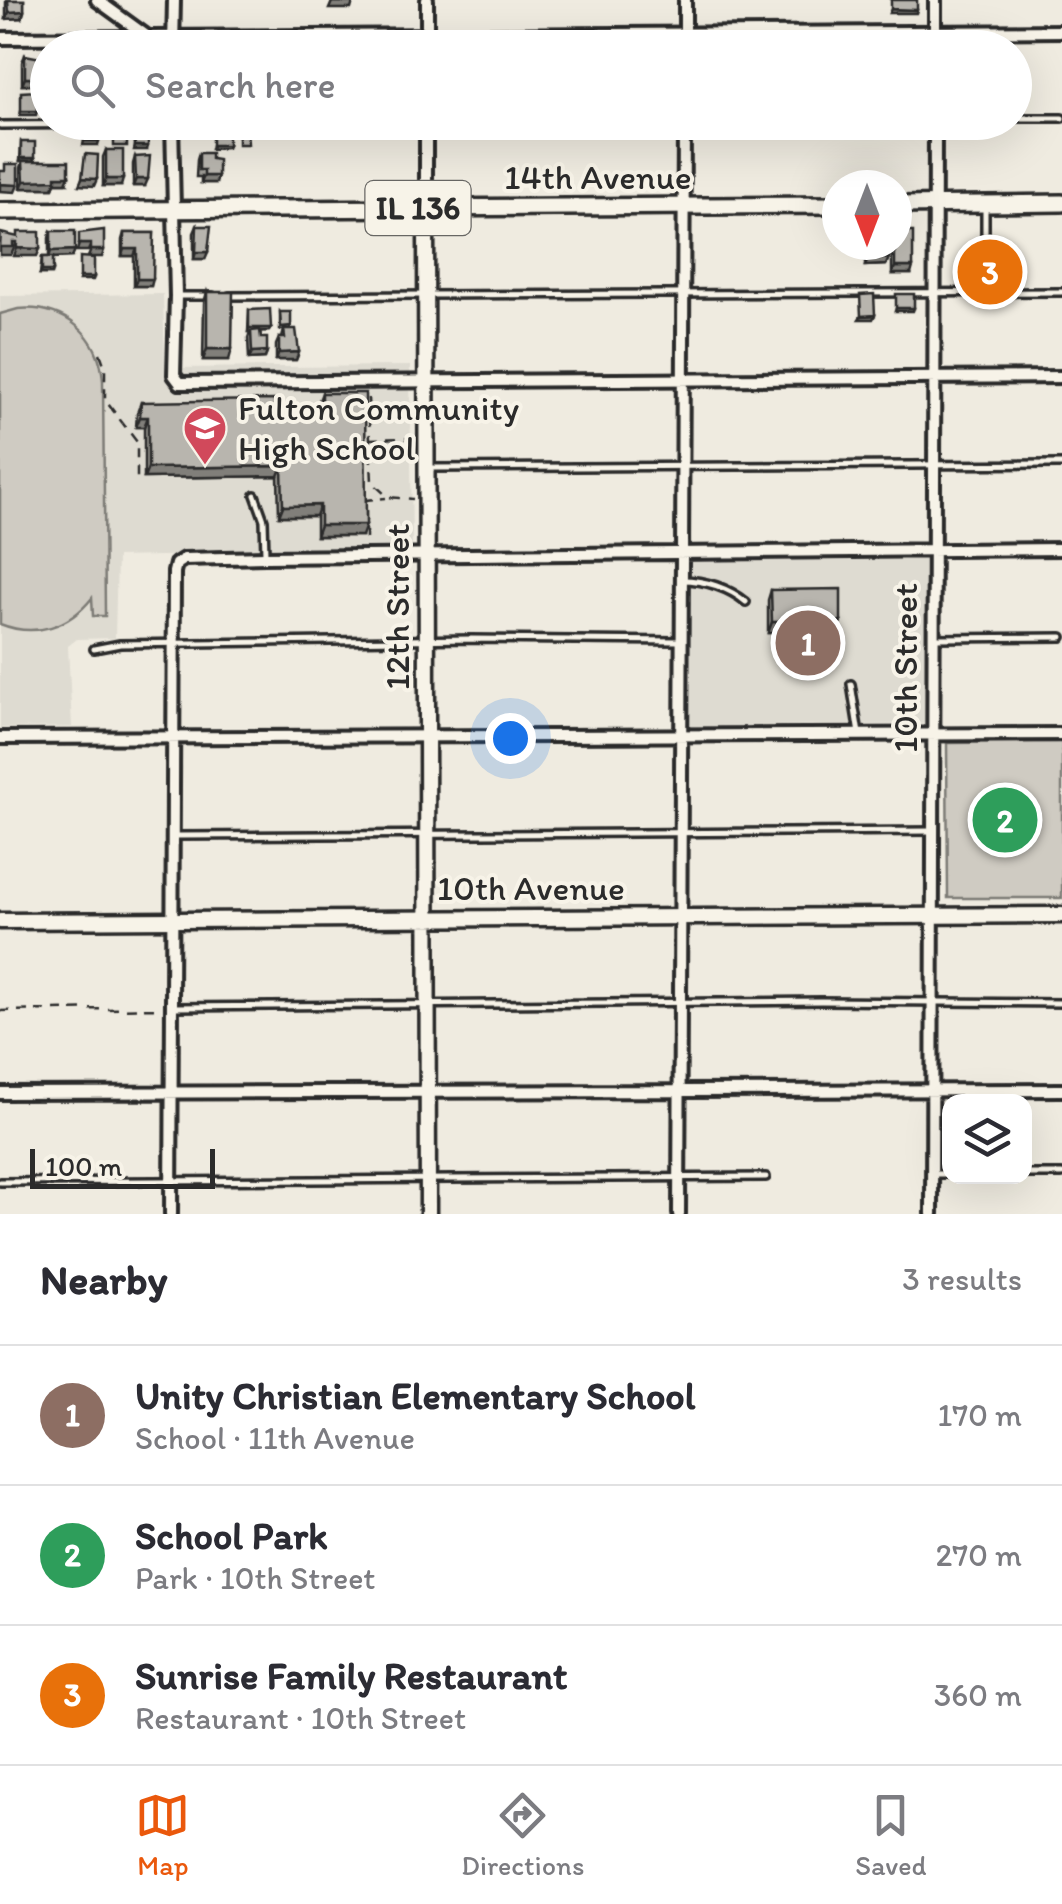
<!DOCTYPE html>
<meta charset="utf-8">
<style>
:root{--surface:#fff;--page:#f2f2f3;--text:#2b2b33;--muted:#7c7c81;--line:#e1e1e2;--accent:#ea580c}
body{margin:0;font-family:Itim,sans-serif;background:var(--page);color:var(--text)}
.controls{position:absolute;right:30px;bottom:30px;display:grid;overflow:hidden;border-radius:20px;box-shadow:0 10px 40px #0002}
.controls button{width:90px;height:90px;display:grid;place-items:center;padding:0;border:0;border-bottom:2px solid var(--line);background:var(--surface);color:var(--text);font:50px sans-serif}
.compass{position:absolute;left:822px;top:170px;width:90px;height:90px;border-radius:50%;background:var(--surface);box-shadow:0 10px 40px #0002;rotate:180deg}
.scale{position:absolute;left:30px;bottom:25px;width:185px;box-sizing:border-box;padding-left:10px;border:5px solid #2b2b2b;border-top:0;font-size:28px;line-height:35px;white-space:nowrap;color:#2b2b2b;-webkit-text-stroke:8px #f7f3e8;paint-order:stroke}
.you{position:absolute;left:510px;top:738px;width:35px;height:35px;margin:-25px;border:8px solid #fff;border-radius:50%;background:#1a73e8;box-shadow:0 0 0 15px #1a73e833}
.badge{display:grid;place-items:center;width:65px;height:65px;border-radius:50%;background:var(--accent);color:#fff;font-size:32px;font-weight:700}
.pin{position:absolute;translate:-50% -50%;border:5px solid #fff;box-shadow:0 2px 10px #0006}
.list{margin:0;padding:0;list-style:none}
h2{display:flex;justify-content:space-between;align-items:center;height:130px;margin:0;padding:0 40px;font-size:42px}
h2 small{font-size:32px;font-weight:400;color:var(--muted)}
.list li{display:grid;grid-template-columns:65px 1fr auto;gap:30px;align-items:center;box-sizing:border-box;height:140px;padding:0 40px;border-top:2px solid var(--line)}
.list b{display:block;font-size:38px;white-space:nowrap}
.list p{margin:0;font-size:32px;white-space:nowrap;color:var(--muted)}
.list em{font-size:32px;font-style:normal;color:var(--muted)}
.icon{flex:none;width:55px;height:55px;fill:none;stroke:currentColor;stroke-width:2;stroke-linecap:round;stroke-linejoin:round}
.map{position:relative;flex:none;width:1062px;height:1214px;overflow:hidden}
.search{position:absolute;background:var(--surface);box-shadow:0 10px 40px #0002;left:30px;right:30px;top:30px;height:110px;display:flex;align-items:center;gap:25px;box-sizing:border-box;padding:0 35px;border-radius:55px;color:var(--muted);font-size:38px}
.sheet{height:550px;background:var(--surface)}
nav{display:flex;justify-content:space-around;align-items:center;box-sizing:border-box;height:140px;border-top:2px solid var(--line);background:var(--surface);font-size:28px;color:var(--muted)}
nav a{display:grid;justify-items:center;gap:5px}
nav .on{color:var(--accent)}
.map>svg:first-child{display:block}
</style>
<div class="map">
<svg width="1062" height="1214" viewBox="0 0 1062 1214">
<rect width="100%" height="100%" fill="#efebe0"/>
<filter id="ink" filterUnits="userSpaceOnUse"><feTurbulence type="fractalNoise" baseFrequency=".01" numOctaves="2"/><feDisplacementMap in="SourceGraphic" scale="20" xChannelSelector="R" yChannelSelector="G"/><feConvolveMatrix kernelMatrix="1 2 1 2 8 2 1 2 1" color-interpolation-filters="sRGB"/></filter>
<g filter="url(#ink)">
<path fill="#dedbd1" d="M163 294 165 368 410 366 412 550 117 557 115 638 77 639 68 646 72 727 0 728V296Z
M927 559 926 724 690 727 689 562Z"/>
<path fill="#cfcbc2" stroke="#7d7b76" stroke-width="2.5" d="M18 309C64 305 100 334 103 381L105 616H93L92 598C69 627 35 638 0 624V314Z
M1062 742V898H948L947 743Z"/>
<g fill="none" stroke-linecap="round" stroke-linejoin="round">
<defs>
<path id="lane" d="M1014 118H1062
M0 125 389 122
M985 205V242
M179 296H213
M229 296 1062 292
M430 468 1062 464
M255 495 264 520 265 554
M682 580C705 580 729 588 746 602
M935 638 1062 637
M94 649 120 644 471 639 679 641
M851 684 859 734
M176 836 933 831
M173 1007 821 1001 1062 1003
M933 1174H950
M1024 1174H1062
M0 1182 766 1177"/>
<path id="street" d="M97 0 148 37
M427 0V48
M685 0V48
M935 0V48
M0 38 1062 31
M173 48 174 0
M172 122 176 296 174 375 180 383 1062 377
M426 208V122
M0 738 1062 734
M0 1093 1062 1090
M171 1214 174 572 176 564 184 559 265 557 1062 549
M679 1214 684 122
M932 1214 935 122"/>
<path id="secondary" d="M426 208 428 1214
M0 921 1062 915"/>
<path id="primary" d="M897 205 1062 203
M0 211 837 205"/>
</defs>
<use href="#lane" stroke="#2b2b2b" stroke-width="12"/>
<use href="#street" stroke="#2b2b2b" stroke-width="18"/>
<use href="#secondary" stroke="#2b2b2b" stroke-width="21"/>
<use href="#primary" stroke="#2b2b2b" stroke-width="22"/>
<path stroke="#2b2b2b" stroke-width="2.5" stroke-dasharray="10 8" stroke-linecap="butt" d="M100 353 105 367V400L137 442V485
M368 398 372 482 388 497 413 499
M314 417 315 399
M277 418 278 400
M369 439 411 438
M366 539V500L386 498
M0 1011 161 1008"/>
<use href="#lane" stroke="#f7f3e8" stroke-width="5"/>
<use href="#street" stroke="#f7f3e8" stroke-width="10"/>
<use href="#secondary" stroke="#f7f3e8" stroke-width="14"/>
<use href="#primary" stroke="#f7f3e8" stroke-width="15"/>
</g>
<path fill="#9e9c96" stroke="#2b2b2b" stroke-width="2.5" d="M6 0H24V11L22 18 6 19Z
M25 55 39 85H22V62Z
M21 142 35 158 34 161 66 183H55L53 188H21V168L23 161H34H20Z
M106 150 121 186H103V157Z
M199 153 211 159 216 183H201V177H196L197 160Z
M135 157 145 186H133V164Z
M197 226 205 259H194V233Z
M51 231 72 257 53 258 52 274H40L42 257H49V238Z
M124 233H154L151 286H134V256H122V240Z
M865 245H889L886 265 865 266Z
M892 245H897L911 274H892Z
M972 252 1013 282H968V263Z
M207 292 229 360H203L204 303Z
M249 310 271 328 269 331H260L261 338 267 351 265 358 249 359 248 338 250 332H248Z
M280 312 291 326 290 329 299 352 296 360H276V345L279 338H282L284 330H280Z
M322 393 362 536H316V516H279L278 476 144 478V427H136L137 413 141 402 274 417 318 416V403Z
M771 590 841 621 837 632 768 633V600Z"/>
<path fill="#817f7a" stroke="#2b2b2b" stroke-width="2.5" d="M332 2H353L351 9H329Z
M891 9 917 10 916 13H889Z
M24 11 22 18 6 19 9 12Z
M25 78H41L39 85H22Z
M21 111H37L36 115H20Z
M84 141H99L98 145H83Z
M212 145H228L227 148 211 149Z
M135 146H148L147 150H134Z
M21 158H35L34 161H20Z
M56 176H69L66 183H55L53 188H21L24 181Z
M204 176H218L216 183H201Z
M82 178 97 179 94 186 79 185Z
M106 179H123L121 186H103Z
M136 179H148L145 186H133Z
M0 184 18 185 15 192 0 191Z
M13 242H17L11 255H0V247Z
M79 244H91L88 251H77Z
M17 248 40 249 37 256H14Z
M124 249H137L134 256H122Z
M75 250 72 257 49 258 51 251Z
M91 250H104L102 257H88Z
M196 252H208L205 259H194Z
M889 258 886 265 865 266 868 259Z
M895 267H913L911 274H892Z
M42 271H53L52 274H40Z
M972 271H1017L1013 282H968Z
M80 277H94L93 280H79Z
M137 279H153L151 286H134Z
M896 308H914L913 311H895Z
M875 315 873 319H859L861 316Z
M249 328H271L269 331 248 332Z
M207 349H232L229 360H203Z
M267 351 265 358 249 359 252 352Z
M299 352 296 360H276L279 353Z
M140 417H148L144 427H136Z
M282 466 278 476 144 478 148 468Z
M320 505 316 516H279L283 506Z
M320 525H366L362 536H316Z
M841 621 837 632 768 633 772 622Z"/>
<path fill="#b8b5ae" stroke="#2b2b2b" stroke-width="2.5" d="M8 0H24V11L9 12Z
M332 0H353V2H332Z
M891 0H917V10L891 9Z
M25 55 41 58V78H25Z
M37 91V111H21V92Z
M84 126H99V141H84Z
M148 129V146H135L134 130Z
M212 129H228V145H212Z
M238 130H247L248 144H238Z
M114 131H127V146H114Z
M21 142H35V158H21Z
M106 150H123V179H106Z
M199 153H211V159L218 160V176H204V170H199Z
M85 154 98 155 97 179 82 178Z
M150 156 148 179H136L135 157Z
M23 161H69V176H56V180L24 181Z
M5 164H18V185L0 184V171H5Z
M197 226H211L208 252H196Z
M104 230V250H91V244H79V233Z
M51 231H75V250L51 251Z
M18 232H40V249L17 248V242H13V247H0L1 233 18 237Z
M897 232H913V267H895V245H897Z
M124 233H154L153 279H137V249H124Z
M867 245H889V258L868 259Z
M972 252H1016L1017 271H972Z
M42 257H53V271H42Z
M80 257 94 258V277H80Z
M207 292H233L232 349H207Z
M874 294 875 315 861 316 860 295Z
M896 294H914V308H896Z
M270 309 271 328H249V310Z
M280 312H291V326L281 327Z
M284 329H296L299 352 279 353V338H285Z
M260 330 261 338H267V351L252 352 251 331Z
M322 393H365L366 525H320V505L283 506 282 466 148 468V417H140L141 402 274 400V417L322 416Z
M841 589V621L772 622 771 590Z"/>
</g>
<defs>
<symbol id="school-pin" viewBox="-11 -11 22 30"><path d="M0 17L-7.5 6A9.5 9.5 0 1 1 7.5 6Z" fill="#d1495b" stroke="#f7f3e8"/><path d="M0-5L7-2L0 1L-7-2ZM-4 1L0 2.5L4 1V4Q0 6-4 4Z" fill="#fff"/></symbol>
</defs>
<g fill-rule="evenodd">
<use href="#school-pin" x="180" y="403" width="50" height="68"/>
</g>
<g text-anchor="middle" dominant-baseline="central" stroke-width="8" stroke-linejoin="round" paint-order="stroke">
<rect fill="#f7f3e8" stroke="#686764" stroke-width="2.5" x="365.5" y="181" width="105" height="54" rx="8"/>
<g font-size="32" font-weight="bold" fill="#2b2b2b">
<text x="418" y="208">IL 136</text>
</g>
<g font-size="35" fill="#2b2b2b" stroke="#f7f3e8">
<text x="598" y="177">14th Avenue</text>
<text transform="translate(397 607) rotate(-90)">12th Street</text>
<text transform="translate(905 668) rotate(-90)">10th Street</text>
<text x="531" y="888">10th Avenue</text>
</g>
<g font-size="35" fill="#2b2b2b" stroke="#f7f3e8" text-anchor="start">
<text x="238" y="408">Fulton Community<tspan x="238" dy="40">High School</tspan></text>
</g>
</g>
</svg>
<div class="controls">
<button><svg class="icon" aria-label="layers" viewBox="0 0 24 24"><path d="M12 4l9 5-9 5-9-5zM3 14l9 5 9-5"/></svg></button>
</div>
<svg class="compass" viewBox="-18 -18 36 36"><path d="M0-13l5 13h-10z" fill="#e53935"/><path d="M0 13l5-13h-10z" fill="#7c7c81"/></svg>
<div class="scale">100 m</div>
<div class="you"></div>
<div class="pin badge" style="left:808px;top:643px;background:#8d6e63">1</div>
<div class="pin badge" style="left:1005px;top:820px;background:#2e9e5b">2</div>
<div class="pin badge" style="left:990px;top:272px;background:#e8710a">3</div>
<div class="search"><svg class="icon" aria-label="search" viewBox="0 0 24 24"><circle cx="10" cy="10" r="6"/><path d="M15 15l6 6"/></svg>Search here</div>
</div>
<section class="sheet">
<h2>Nearby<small>3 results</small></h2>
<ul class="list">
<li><span class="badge" style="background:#8d6e63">1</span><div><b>Unity Christian Elementary School</b><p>School · 11th Avenue</p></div><em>170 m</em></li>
<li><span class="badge" style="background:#2e9e5b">2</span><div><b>School Park</b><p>Park · 10th Street</p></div><em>270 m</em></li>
<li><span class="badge" style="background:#e8710a">3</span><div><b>Sunrise Family Restaurant</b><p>Restaurant · 10th Street</p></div><em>360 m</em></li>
</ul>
</section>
<nav>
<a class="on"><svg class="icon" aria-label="map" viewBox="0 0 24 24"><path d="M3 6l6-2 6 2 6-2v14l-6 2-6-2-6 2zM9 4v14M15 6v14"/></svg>Map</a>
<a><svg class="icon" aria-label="directions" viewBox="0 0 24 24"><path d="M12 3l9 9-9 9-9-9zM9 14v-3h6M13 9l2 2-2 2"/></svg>Directions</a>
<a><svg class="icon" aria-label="saved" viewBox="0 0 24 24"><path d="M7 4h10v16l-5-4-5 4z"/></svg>Saved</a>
</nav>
